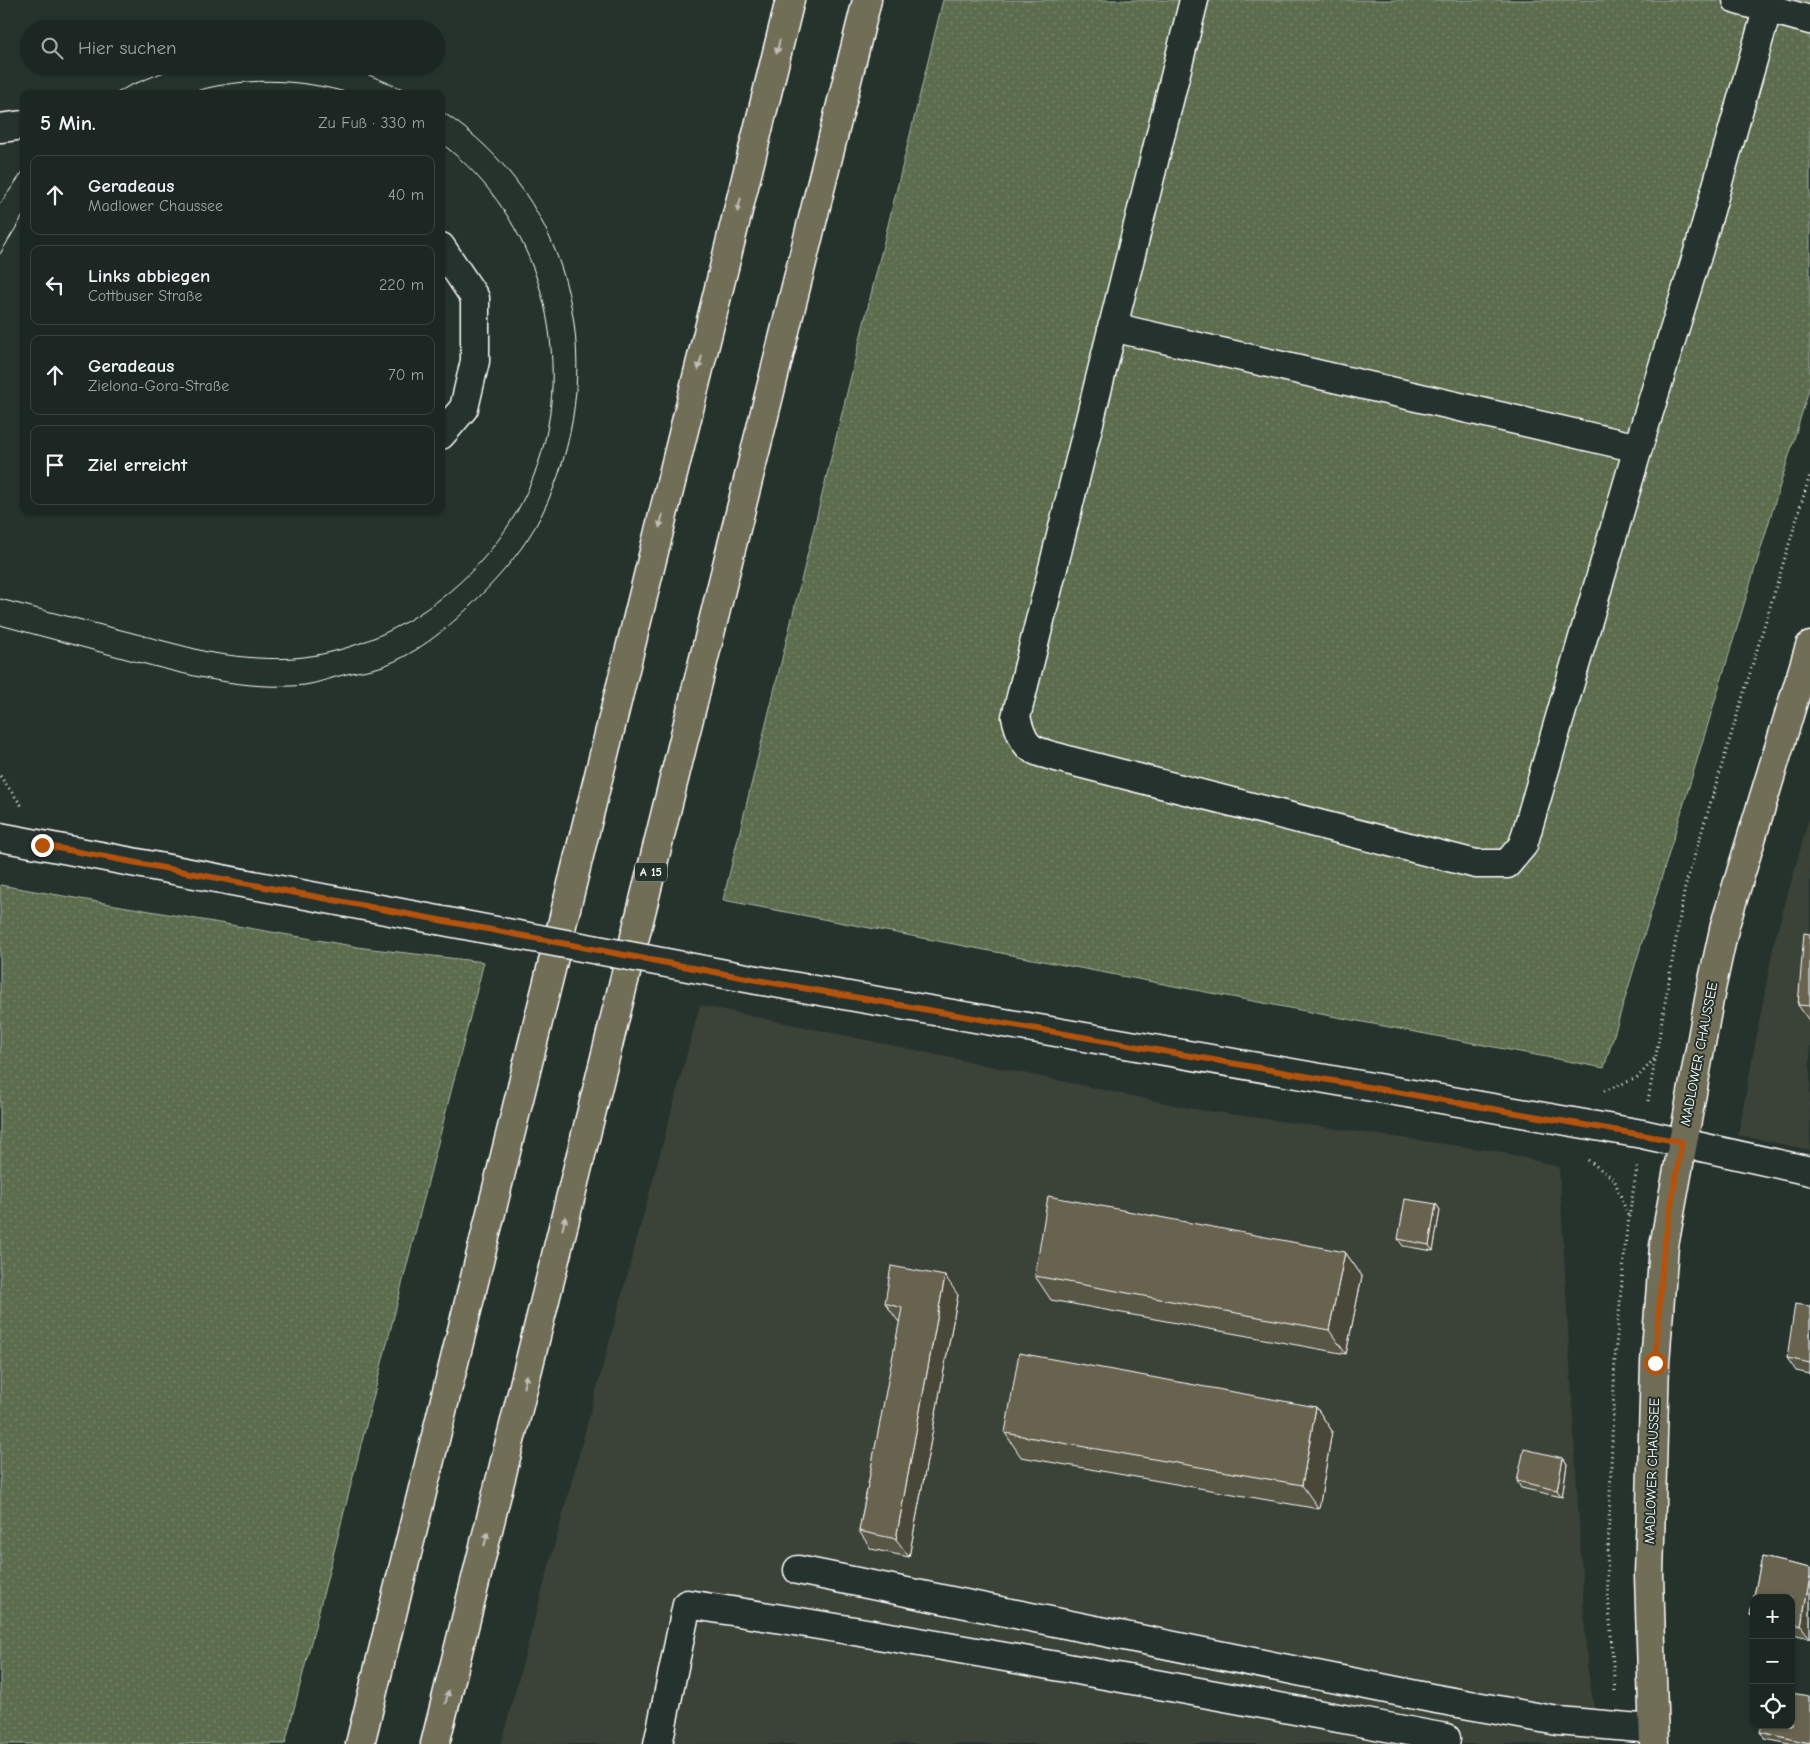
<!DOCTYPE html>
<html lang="de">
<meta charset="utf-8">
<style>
:root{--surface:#1c2622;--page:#29322f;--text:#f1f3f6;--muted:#a0a5a5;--line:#3a4340}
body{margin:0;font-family:"Comic Neue",sans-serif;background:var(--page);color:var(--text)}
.controls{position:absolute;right:15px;bottom:15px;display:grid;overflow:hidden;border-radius:10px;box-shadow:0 1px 4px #0004}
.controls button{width:45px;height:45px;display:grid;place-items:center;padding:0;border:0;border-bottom:1px solid var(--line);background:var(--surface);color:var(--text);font:25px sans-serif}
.stop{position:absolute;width:15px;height:15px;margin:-11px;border:4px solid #b45309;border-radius:50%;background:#fff}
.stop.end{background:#b45309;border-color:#fff;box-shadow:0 1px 5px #0008}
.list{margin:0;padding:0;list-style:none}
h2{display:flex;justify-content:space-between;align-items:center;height:65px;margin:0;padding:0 20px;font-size:21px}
h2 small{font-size:16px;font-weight:400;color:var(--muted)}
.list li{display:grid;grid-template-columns:32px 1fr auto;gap:15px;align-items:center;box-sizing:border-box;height:80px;margin:0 10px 10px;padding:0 10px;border:1px solid var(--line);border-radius:10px}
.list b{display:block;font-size:19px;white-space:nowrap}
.list p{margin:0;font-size:16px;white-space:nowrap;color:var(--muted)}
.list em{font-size:16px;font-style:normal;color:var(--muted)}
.icon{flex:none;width:28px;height:28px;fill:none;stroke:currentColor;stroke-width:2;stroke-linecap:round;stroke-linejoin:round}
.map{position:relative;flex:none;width:1810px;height:1744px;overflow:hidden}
.search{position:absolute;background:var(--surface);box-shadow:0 1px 4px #0004;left:20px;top:20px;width:425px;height:55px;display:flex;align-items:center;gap:12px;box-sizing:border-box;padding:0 18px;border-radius:28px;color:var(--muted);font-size:19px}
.panel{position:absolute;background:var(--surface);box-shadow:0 1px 4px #0004;left:20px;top:90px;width:425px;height:425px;border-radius:10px}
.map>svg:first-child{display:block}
</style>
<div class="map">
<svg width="1810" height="1744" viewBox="0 0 1810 1744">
<defs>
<pattern id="grass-dots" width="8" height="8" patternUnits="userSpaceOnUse" patternTransform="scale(1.25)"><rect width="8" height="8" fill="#5b6c4e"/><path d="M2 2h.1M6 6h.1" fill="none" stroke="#748269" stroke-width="1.8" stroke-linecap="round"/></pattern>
</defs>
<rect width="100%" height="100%" fill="#26332d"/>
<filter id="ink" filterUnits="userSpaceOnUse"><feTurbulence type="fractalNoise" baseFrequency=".02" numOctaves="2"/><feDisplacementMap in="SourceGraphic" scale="10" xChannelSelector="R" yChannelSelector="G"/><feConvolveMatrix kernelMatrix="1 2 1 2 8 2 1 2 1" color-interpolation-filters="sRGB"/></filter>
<g filter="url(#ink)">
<path fill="#3a4238" d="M1810 815V1150L1738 1135 1774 943Z
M700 1005 1194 1109 1502 1152 1559 1167 1587 1665 1600 1744H501Z"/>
<path fill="url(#grass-dots)" stroke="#adb6a6" d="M943 0H1810V386L1604 1068 723 900Z
M0 885 364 948 484 962 285 1744H0Z"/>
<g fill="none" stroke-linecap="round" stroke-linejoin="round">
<defs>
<path id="minor" d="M1194 0 1016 717C1025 754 1033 750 1067 760L1476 864H1507L1523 845 1638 448 1699 249 1770 0
M1737 0 1810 20
M0 128 24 125
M441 247 475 298V361L464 408 441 435
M1112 327 1638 448
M0 837 438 920
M757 980 1642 1134 1810 1171
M798 1570 1431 1698 1558 1721 1652 1729
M658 1744 687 1604C941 1643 1193 1691 1446 1738L1445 1744"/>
<path id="major" d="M1654 1744 1649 1575 1655 1363 1664 1246 1711 989 1725 925 1810 646"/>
<path id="highway" d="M360 1744 790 0
M435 1744 867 0"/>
</defs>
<use href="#minor" stroke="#fff" stroke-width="31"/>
<use href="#major" stroke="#fff" stroke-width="31"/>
<use href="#highway" stroke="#fff" stroke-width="31"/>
<path stroke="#fff" stroke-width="3" stroke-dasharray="1 4" stroke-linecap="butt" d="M0 776 22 806
M1604 1091 1637 1078 1654 1059
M1648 1101 1685 887 1810 475
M1588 1160 1614 1179 1629 1218
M1615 1691 1607 1579 1615 1357 1626 1237 1637 1167"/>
<use href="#minor" stroke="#26332d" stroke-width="28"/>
<use href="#major" stroke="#716e59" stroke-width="28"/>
<use href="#highway" stroke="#716e59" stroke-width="28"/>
<path stroke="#fff" stroke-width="1" d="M347 66 415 94
M115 94 129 86 179 66
M187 94C238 76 300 78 352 94
M0 204 24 170
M0 254 24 214
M0 599 207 652C238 657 272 661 304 657 404 644 498 570 534 475 557 417 557 351 541 292 524 233 491 181 441 143
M0 625C43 637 87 648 130 660 187 675 246 691 305 685 319 683 333 677 347 674 359 671 372 670 383 666 419 653 453 624 479 597 502 574 526 546 541 516 612 375 577 199 441 111"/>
<defs>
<path id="minor-bridge" d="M438 920 757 980"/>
</defs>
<use href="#minor-bridge" stroke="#fff" stroke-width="31" stroke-linecap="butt"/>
<use href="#minor-bridge" stroke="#26332d" stroke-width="28"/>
</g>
<path fill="#595645" stroke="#fff" d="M1810 934V1022L1798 1005Z
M1436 1204 1440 1210 1433 1251 1403 1246 1398 1239Z
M1345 1252 1362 1276 1346 1354 1051 1300 1035 1276Z
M958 1295 909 1557 871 1549 859 1531 900 1322 898 1321 885 1303Z
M1810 1306V1374L1796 1371 1787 1358Z
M1316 1407 1332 1431 1319 1509 1021 1457 1005 1433Z
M1563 1458 1567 1464 1562 1497 1521 1488 1517 1481Z
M1762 1557 1810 1568V1638L1791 1634V1598H1754V1619L1750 1615Z
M1810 1696V1744H1790L1765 1739 1760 1732Z"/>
<path fill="#484638" stroke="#fff" d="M1436 1204 1440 1210 1433 1251 1429 1245Z
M1345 1252 1362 1276 1346 1354 1329 1330Z
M945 1276 958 1295 909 1557 896 1539Z
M1316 1407 1332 1431 1319 1509 1302 1485Z
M1563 1458 1567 1464 1562 1497 1557 1490Z
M1810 1577V1638L1801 1626Z"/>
<path fill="#676450" stroke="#fff" d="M1804 933 1810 934V1006L1798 1005Z
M1048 1196 1345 1252 1329 1330 1035 1276Z
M1405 1199 1436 1204 1429 1245 1398 1239Z
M891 1266 945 1276 896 1539 859 1531 902 1308 885 1303Z
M1795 1304 1810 1306V1363L1787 1358Z
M1019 1353 1316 1407 1302 1485 1005 1433Z
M1524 1449 1563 1458 1557 1490 1517 1481Z
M1762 1557 1810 1568V1577L1801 1626 1791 1623V1598H1754V1615H1750Z
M1791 1693 1810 1696V1737L1809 1743 1760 1732 1762 1725H1791Z"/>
<defs><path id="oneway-solid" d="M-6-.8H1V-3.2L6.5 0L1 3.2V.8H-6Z" transform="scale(1.25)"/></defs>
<g fill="#bfbeb4">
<use href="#oneway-solid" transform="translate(778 47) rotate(104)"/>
<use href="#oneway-solid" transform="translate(739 205) rotate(104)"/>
<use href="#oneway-solid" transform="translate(700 363) rotate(104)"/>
<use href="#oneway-solid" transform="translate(661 521) rotate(104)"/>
<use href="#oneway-solid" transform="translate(564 1223) rotate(-76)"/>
<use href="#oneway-solid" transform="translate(525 1381) rotate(-76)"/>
<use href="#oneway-solid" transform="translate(486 1539) rotate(-76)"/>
<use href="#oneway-solid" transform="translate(447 1697) rotate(-76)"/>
</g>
</g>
<g fill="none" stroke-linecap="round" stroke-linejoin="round" filter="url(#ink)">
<path stroke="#b45309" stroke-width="6" d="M42 845 757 980 1682 1142 1664 1246 1655 1363"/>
</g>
<g text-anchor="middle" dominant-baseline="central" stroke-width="4" stroke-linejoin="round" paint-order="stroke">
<rect fill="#26332d" stroke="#bec2c0" stroke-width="1" x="635" y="862.5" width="32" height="19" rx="4"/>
<g font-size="12" font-weight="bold" fill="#fff">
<text x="651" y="872">A 15</text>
</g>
<g font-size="14" fill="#fff" stroke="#26332d">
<text transform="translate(1699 1054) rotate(-79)">MADLOWER CHAUSSEE</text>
<text transform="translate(1652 1471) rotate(-88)">MADLOWER CHAUSSEE</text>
</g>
</g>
</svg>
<div class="controls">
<button>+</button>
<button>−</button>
<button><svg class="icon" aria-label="locate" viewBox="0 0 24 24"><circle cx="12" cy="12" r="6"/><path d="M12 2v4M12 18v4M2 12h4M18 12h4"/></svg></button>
</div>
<div class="stop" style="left:1655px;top:1363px"></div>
<div class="stop end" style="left:42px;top:845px"></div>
<div class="search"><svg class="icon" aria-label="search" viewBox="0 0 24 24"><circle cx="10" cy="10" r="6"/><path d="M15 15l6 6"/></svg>Hier suchen</div>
<section class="panel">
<h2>5 Min.<small>Zu Fuß · 330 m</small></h2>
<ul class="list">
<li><svg class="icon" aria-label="ahead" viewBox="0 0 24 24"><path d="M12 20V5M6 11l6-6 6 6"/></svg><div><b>Geradeaus</b><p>Madlower Chaussee</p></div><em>40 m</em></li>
<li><svg class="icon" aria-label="left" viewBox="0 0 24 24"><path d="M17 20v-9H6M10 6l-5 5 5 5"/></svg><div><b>Links abbiegen</b><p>Cottbuser Straße</p></div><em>220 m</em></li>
<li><svg class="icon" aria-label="ahead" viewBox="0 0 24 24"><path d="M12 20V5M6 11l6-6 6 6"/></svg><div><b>Geradeaus</b><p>Zielona-Gora-Straße</p></div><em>70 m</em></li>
<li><svg class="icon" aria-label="arrive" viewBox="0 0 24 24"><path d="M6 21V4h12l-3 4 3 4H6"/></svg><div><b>Ziel erreicht</b></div></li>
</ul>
</section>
</div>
